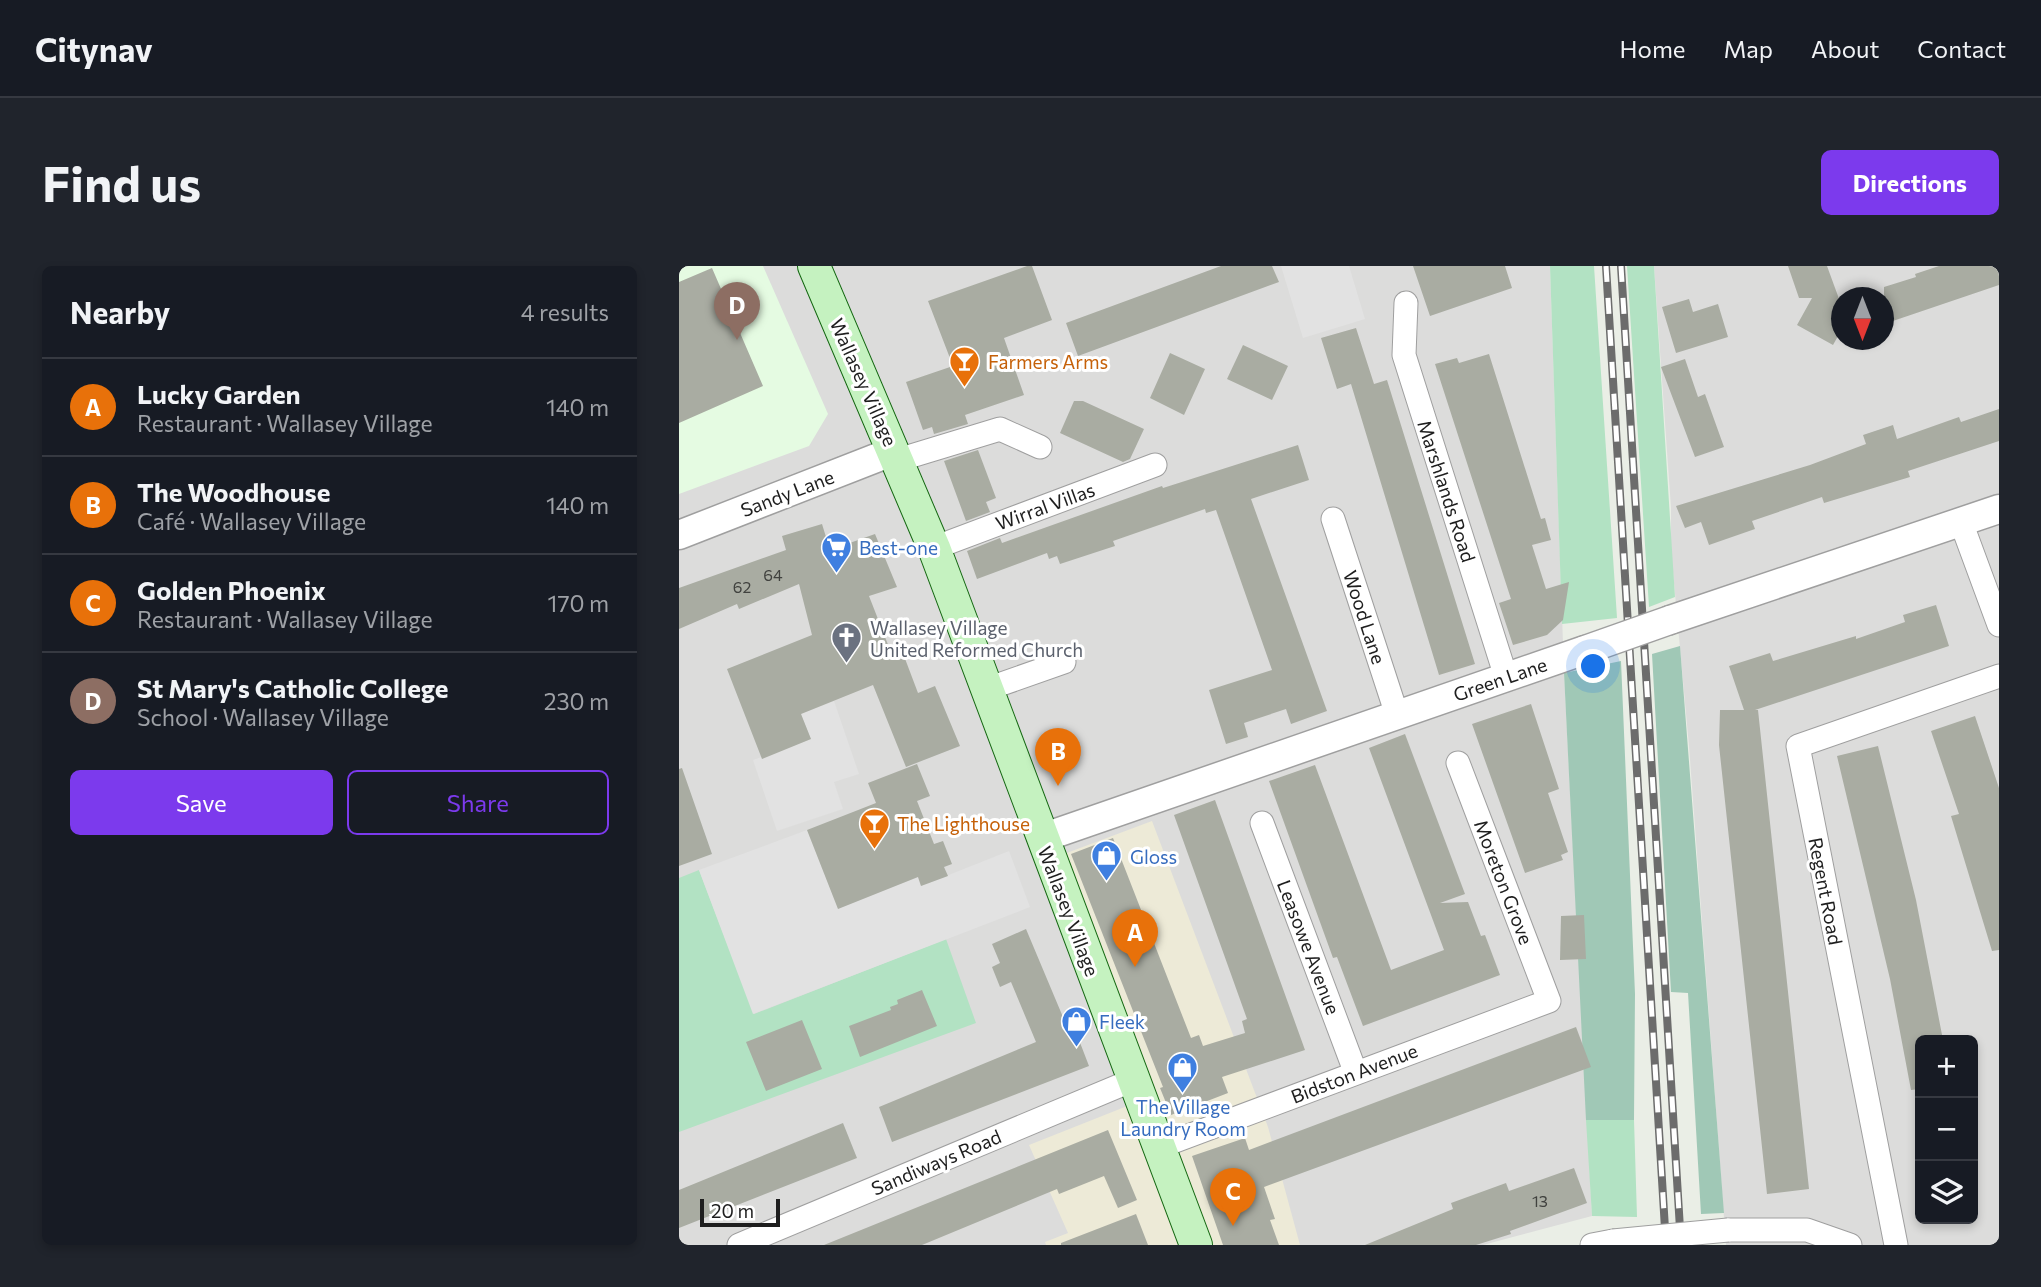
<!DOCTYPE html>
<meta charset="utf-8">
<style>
:root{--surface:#171b24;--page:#20242c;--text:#f1f3f6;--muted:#9ea1a6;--line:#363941;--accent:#7c3aed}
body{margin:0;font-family:Commissioner,sans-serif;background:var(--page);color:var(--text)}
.controls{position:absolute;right:21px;bottom:21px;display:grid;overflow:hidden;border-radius:10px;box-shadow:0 4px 10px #0003}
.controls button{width:63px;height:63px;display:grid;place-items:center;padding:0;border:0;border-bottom:2px solid var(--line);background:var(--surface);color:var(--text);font:35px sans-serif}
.compass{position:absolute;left:1152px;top:21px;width:63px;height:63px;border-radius:50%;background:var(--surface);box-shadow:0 4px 10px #0003;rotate:180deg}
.scale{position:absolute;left:21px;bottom:18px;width:80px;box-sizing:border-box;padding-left:7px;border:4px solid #1e1e1e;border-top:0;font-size:19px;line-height:24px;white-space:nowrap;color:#1e1e1e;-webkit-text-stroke:5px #fff;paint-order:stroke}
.you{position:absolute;left:915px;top:401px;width:24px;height:24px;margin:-18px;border:5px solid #fff;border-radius:50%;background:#1a73e8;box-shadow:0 0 0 10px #1a73e833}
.badge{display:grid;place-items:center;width:46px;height:46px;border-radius:50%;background:var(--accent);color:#fff;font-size:23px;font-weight:700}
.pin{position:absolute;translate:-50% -58px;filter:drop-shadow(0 2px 4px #0008)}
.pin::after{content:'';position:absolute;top:37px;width:24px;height:21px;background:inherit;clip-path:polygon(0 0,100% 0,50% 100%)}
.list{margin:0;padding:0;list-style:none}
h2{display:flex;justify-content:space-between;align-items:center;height:91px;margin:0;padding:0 28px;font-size:30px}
h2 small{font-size:23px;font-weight:400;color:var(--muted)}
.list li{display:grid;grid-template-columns:46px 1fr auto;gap:21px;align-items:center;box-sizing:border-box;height:98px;padding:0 28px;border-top:2px solid var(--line)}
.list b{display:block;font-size:26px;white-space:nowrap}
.list p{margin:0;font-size:23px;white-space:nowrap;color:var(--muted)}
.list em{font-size:23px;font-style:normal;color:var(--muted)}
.actions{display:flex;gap:14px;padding:21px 28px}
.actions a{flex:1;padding:16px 0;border:2px solid var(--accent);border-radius:10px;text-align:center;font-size:24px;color:var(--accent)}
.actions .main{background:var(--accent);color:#fff}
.icon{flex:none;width:38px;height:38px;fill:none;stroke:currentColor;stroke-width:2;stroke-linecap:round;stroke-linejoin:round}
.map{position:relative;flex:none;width:1320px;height:979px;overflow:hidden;border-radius:10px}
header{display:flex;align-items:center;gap:42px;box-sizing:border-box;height:98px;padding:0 35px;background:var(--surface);border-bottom:2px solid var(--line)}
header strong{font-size:33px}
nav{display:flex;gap:38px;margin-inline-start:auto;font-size:24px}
.intro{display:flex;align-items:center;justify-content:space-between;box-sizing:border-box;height:168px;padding:0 42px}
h1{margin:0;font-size:49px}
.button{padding:18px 32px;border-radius:10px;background:var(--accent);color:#fff;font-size:24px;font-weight:700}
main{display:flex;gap:42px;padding:0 42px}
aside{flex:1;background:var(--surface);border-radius:10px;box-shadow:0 4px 10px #0003}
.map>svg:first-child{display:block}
</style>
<header>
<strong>Citynav</strong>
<nav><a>Home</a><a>Map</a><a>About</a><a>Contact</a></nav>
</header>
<div class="intro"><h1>Find us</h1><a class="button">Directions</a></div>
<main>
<aside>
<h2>Nearby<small>4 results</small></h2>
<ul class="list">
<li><span class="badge" style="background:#e8710a">A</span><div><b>Lucky Garden</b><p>Restaurant · Wallasey Village</p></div><em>140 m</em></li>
<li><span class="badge" style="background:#e8710a">B</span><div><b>The Woodhouse</b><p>Café · Wallasey Village</p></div><em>140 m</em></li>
<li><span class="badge" style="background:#e8710a">C</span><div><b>Golden Phoenix</b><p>Restaurant · Wallasey Village</p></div><em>170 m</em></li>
<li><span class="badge" style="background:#8d6e63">D</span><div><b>St Mary's Catholic College</b><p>School · Wallasey Village</p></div><em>230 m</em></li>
</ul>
<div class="actions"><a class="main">Save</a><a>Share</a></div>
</aside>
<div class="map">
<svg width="1320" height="979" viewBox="0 0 1320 979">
<rect width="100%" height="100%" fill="#eaeee6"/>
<path fill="#dcdcdb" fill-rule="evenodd" d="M0 0H871L885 407 913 950 804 979H0Z
M975 0H1320V979H1047L1010 480 992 284V242ZM1162 32H1204V74H1162ZM1241 774H1294V953H1241Z"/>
<path fill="#edead7" d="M473 555 589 861 621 979H367L366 976 389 967 350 879 476 829 385 588Z"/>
<path fill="#e5fbe2" d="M0 0H84L149 148 130 180 0 228Z"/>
<path fill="#b2e2c3" d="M871 0H915L938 352 883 358Z
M948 0H975L996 331 970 341Z
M20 604 75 748 267 673 297 757 0 866V612Z
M907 854H955L958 951 913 950Z"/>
<path fill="#a0c8b6" d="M1001 380 1045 947 1022 948 1009 727 992 726 973 388Z
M942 395 956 728 955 854H907L885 407Z"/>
<path fill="#e2e2e2" d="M602 0H670L686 53 624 72Z
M155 435 180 508 155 516 164 543 98 565 74 494 132 473 122 448Z
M128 564 159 642 239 611 242 620 330 585 351 641 74 748 20 604Z"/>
<path fill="#a9aca2" d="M348 0H353L373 54 325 72 345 129 286 149 289 158 255 168 253 161 244 164 227 116 274 100 249 35Z
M542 0H593L600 16 399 90 387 57Z
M734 0H826L833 22 751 50Z
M1109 0H1148L1163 41V63L1154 79 1118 59 1133 32H1120Z
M1260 0H1320V19L1205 58V21L1237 11 1236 8Z
M33 2 84 120 0 157V16Z
M1010 33 1014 46 1039 38 1049 71 997 87 983 41Z
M677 62 695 118 708 114 796 398 760 409 672 118 658 123 642 72Z
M564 79 609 100 593 134 548 113Z
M491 87 526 103 505 149 471 132Z
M810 88 862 253 866 252 872 274 853 279 867 323 890 316 884 354 868 369 834 379 820 337 832 333 756 98 778 92 780 97Z
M1006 93 1019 131 1026 128 1045 181 1016 191 982 101Z
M395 135H404L465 163 451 193 444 196 381 167Z
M1320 143V175L1229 205 1231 211 1145 237 1143 231 1073 255 1076 263 1030 279 1022 256 1006 262 997 240 1131 199 1187 178 1184 169 1214 159 1218 173 1280 151 1282 156Z
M619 179 630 214 572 233 648 445 612 458 607 443 565 457 569 471 547 478 530 424 593 404 537 244 527 247 526 243 434 275 436 280 381 298 378 290 370 293 368 287 298 313 288 285 321 272 323 277 483 220 484 222Z
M299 184 317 232 307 236 311 246 287 255 265 195Z
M143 258 151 284 196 268 218 321 190 330 215 394 225 390 239 427 256 420 281 480 227 501 194 419 122 448 132 473 83 493 48 403 133 369 120 318 60 343 58 338 0 363V322L107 284 103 270Z
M1257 339 1270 380 1076 444H1079L1130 923 1088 928 1040 479 1041 444H1065L1050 400 1091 387 1094 395 1177 370V373L1226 356 1224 349Z
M852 438 880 523 869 527 889 586 882 589 884 594 846 607 793 458Z
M1296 450 1320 522V684L1313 685 1272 550 1280 548 1252 465Z
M726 468 786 628 761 637 789 636 802 670 806 669 821 709 684 760 658 691 654 692 590 515 636 499 712 704 765 684 690 482Z
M1199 480 1237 634 1264 774H1241V823L1232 824 1211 713 1158 490Z
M238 498 251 530 238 535 255 578 264 575 273 598 265 601 269 610 242 620 239 611 159 643 128 564 197 537 189 517Z
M3 502 33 588 0 600V503Z
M536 534 626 784 543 811 549 827 492 849 481 822 484 821 392 588 434 572 512 772 520 769 524 780 566 767 563 755 568 753 495 549Z
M905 649 907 693 881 694 882 650Z
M347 663 389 763 395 761 410 800 213 876 200 841 357 776 332 716 321 721 313 701 321 697 313 678Z
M243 724 258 760 181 791 170 760 212 744 211 741 219 738 218 734Z
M123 754 143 803 87 825 67 776Z
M897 761 912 801 585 921 596 953 591 954 600 979H544L513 890 566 872 570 884Z
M164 857 178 892 0 962V924Z
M429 864 458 934 439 942 425 910 380 928 378 923 243 979H145Z
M895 902 908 937 831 965 832 968 797 979H686L774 943 772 937 827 917 830 925Z
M457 948 469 979H382V977Z"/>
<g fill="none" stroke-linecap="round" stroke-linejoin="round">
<defs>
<path id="minor" d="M727 37 725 89 827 411
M219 194 321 163 361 181
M654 253 718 449
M1282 256 1320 359
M255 282 476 199
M308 423 385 396
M583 557 676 805
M480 881 870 735 779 497
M1049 964H1128L1171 979
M60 979 454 814
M913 979 934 975
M1217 979 1119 480 1320 410"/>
<path id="tertiary" d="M0 269 215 185
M991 354 1320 243
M363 572 906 384"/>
<path id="secondary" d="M135 0 255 282 517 979"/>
</defs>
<use href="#minor" stroke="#9f9f9f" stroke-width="25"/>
<use href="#tertiary" stroke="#9f9f9f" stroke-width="31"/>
<use href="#secondary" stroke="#156812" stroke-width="34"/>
<use href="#minor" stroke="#fff" stroke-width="23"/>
<use href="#tertiary" stroke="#fff" stroke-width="28"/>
<use href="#secondary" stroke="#c5f2c0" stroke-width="32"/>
<defs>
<path id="rail" d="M927 0 987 979
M942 0 1002 979"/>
</defs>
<use href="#rail" stroke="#6c6c6c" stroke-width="8"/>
<use href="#rail" stroke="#fff" stroke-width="5" stroke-dasharray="16" stroke-linecap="butt"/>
<defs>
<path id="minor-bridge" d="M934 975 1049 964"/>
<path id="tertiary-bridge" d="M906 384 991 354"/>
</defs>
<use href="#minor-bridge" stroke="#9f9f9f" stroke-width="25" stroke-linecap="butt"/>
<use href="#tertiary-bridge" stroke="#9f9f9f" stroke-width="31" stroke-linecap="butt"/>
<use href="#minor-bridge" stroke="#fff" stroke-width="23"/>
<use href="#tertiary-bridge" stroke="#fff" stroke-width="28"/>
</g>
<defs>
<symbol id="bar-pin" viewBox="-11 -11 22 30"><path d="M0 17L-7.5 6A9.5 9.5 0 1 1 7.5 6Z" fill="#e8710a" stroke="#fff"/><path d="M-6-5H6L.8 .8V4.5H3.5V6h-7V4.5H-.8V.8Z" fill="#fff"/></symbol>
<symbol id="supermarket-pin" viewBox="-11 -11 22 30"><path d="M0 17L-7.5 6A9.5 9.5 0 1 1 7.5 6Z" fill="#3f7fe0" stroke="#fff"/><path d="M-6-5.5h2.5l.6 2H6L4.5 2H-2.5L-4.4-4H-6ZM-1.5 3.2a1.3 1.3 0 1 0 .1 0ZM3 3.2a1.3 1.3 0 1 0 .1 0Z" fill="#fff"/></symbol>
<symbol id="church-pin" viewBox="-11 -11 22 30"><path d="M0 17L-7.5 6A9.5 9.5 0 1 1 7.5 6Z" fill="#6b7280" stroke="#fff"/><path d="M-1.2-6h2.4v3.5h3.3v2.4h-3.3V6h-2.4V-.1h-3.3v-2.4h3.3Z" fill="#fff"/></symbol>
<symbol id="shop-pin" viewBox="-11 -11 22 30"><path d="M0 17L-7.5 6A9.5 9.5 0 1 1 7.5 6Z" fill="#3f7fe0" stroke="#fff"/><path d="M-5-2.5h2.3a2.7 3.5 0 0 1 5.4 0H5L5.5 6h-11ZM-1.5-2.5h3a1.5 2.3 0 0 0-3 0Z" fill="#fff"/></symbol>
</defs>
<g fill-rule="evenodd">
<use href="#bar-pin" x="268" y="78" width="35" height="47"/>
<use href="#supermarket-pin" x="140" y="264" width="35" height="47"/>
<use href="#church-pin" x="150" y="354" width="35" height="47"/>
<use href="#bar-pin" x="178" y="540" width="35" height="47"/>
<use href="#shop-pin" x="410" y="572" width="35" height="47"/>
<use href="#shop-pin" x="380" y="738" width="35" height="47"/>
<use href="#shop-pin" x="486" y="784" width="35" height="47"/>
</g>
<g text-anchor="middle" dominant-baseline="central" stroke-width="6" stroke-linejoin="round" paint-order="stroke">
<g font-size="16" fill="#41423f">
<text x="94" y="308">64</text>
<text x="63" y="320">62</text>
<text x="861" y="934">13</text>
</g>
<g font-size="19" fill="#c56008" stroke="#fff" text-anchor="start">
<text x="309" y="95">Farmers Arms</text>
<text x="218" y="557">The Lighthouse</text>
</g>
<g font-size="19" fill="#1e1e1e" stroke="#fff">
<text transform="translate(185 116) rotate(66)">Wallasey Village</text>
<text transform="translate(768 225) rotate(72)">Marshlands Road</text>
<text transform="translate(108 227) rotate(-21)">Sandy Lane</text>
<text transform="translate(366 240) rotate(-20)">Wirral Villas</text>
<text transform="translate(686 351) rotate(72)">Wood Lane</text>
<text transform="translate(821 413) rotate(-19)">Green Lane</text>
<text transform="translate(825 616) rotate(69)">Moreton Grove</text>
<text transform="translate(1147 625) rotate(79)">Regent Road</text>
<text transform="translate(390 645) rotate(69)">Wallasey Village</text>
<text transform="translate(630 681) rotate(69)">Leasowe Avenue</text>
<text transform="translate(675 807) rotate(-21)">Bidston Avenue</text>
<text transform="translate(257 896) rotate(-23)">Sandiways Road</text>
</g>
<g font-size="19" fill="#366cbe" stroke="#fff" text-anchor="start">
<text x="180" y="281">Best-one</text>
<text x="451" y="590">Gloss</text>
<text x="420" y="755">Fleek</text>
<text x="504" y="840" text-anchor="middle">The Village<tspan x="504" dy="22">Laundry Room</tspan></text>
</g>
<g font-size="19" fill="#5b616d" stroke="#fff" text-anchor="start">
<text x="191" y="361">Wallasey Village<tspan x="191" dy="22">United Reformed Church</tspan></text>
</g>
</g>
</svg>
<div class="controls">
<button>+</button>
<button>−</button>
<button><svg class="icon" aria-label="layers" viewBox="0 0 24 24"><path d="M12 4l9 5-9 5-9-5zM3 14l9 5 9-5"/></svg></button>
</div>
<svg class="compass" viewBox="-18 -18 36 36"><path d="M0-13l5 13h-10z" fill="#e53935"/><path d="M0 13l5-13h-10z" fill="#9ea1a6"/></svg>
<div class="scale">20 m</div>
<div class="you"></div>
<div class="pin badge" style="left:456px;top:701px;background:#e8710a">A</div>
<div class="pin badge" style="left:379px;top:520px;background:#e8710a">B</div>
<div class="pin badge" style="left:554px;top:960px;background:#e8710a">C</div>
<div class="pin badge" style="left:58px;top:74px;background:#8d6e63">D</div>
</div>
</main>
